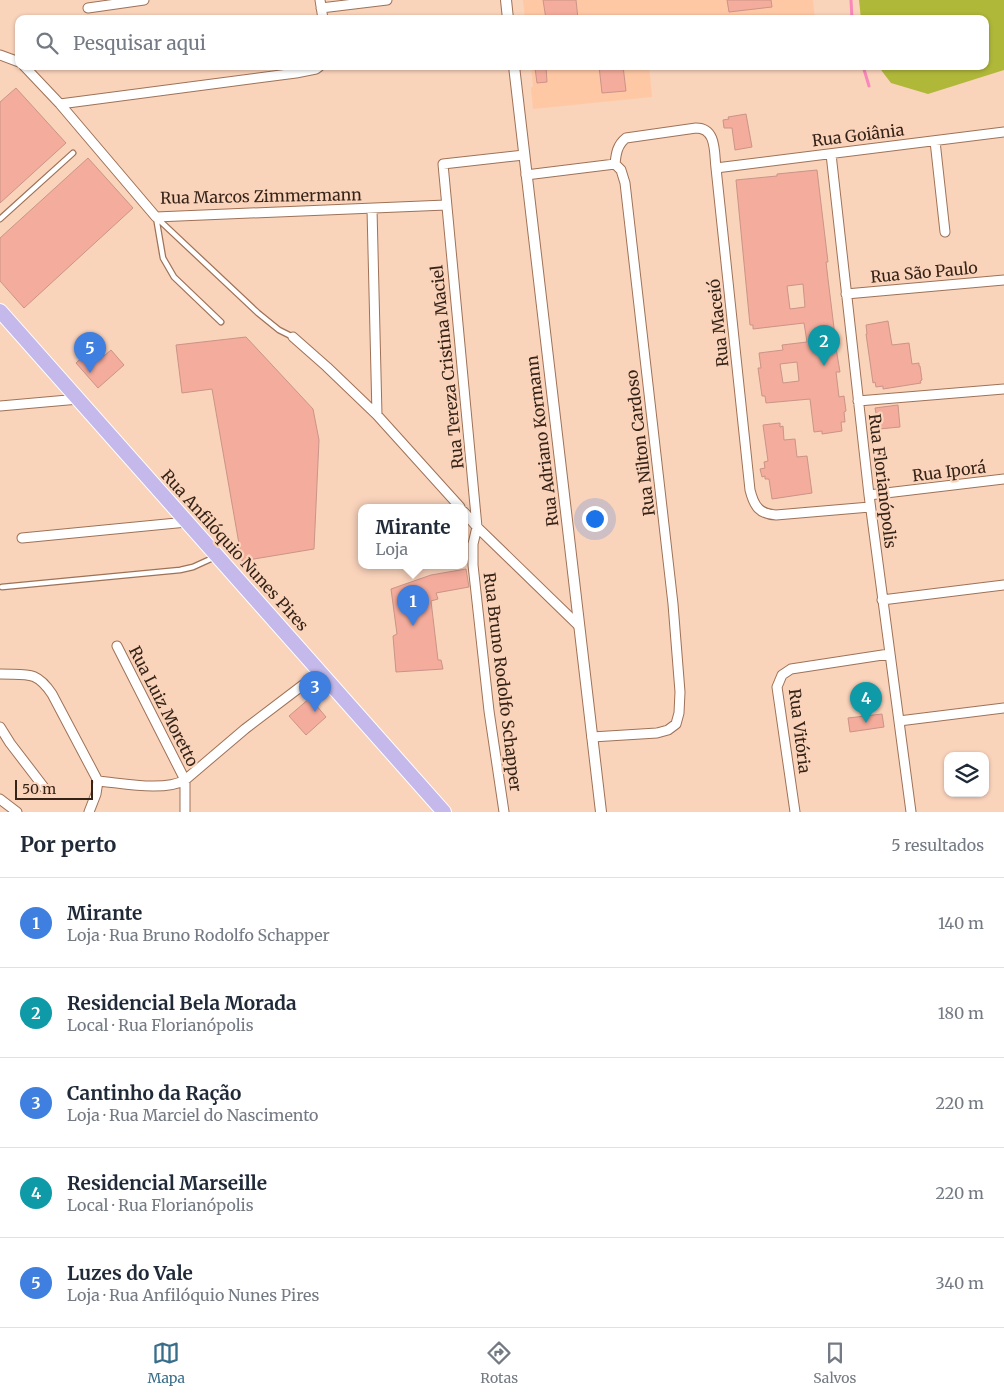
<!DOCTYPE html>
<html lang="pt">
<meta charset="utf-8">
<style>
:root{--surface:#fff;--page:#f2f2f3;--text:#1f2937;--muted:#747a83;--line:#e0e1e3;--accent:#386e8a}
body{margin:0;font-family:Merriweather,serif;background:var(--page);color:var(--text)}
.controls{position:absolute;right:15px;bottom:15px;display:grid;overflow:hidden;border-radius:10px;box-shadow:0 1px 4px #0004}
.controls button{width:45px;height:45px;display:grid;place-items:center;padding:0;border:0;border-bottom:1px solid var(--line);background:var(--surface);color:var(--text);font:25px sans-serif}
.scale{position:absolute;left:15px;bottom:12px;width:78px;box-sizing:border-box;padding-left:5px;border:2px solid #352317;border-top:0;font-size:14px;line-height:18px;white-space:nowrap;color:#352317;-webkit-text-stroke:4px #fad3bb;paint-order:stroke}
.you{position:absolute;left:594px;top:518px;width:18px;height:18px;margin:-12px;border:4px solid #fff;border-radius:50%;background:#1a73e8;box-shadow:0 0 0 8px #1a73e833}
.badge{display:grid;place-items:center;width:32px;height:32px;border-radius:50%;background:var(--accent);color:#fff;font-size:16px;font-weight:700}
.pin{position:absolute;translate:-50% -41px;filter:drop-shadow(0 1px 2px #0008)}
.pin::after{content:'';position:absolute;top:26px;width:18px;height:15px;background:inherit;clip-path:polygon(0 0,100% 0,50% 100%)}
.popup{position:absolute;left:358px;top:504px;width:110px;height:65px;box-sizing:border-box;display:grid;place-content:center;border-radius:10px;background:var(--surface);filter:drop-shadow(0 1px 4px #0005);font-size:16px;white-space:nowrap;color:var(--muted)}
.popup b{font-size:19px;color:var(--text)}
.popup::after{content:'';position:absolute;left:50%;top:100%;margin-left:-10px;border:10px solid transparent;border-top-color:var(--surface)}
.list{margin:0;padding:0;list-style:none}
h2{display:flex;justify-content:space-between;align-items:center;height:65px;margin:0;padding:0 20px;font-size:21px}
h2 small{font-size:16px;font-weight:400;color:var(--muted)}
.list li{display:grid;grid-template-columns:32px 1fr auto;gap:15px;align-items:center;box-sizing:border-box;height:90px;padding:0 20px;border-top:1px solid var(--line)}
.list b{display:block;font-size:19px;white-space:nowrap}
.list p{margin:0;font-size:16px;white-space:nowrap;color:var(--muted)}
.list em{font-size:16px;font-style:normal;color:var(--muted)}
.icon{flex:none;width:28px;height:28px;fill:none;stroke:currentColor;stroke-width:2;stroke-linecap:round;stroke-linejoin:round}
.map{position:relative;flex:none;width:1004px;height:812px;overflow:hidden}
.search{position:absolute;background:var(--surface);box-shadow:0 1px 4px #0004;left:15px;right:15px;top:15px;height:55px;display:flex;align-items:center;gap:12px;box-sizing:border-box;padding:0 18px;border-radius:10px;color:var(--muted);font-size:19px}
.sheet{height:515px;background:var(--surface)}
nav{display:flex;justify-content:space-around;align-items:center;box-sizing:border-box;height:70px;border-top:1px solid var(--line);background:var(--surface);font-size:14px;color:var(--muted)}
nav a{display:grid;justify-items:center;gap:2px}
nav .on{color:var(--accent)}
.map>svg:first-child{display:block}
</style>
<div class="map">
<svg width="1004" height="812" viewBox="0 0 1004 812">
<rect width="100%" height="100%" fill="#fad3bb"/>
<path fill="#ffc8a5" d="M523 0H813L815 19H525Z
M531 66H649L652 97 533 109 531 88 533 86Z"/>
<path fill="#b0b83a" d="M859 0H1004V70L928 94 891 83 878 66H985V19H861Z"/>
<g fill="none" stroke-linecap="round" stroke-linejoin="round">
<path stroke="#f888b9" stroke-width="3" d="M851 0 852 19
M863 66 869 86"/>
</g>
<path fill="#f4ac9c" stroke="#ca9488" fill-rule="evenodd" d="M543 0H576L578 19H546Z
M727 0H771L772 7 729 12Z
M599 66H623L626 91 602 93Z
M546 67 547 82 537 83 535 68Z
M16 88 66 143 0 203V102Z
M746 114 752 147 735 150 732 128H724L723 120 729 119 728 117Z
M88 158 133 208 24 308 0 281V238Z
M817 170 828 262H826L828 279 835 336H834L840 372H836L839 397 844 396 846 411 844 412 845 422H841L842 431 822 434V431L814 432 810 399 766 403 765 396H762L758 368H761L759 353 783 350 782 345 807 342 804 323 753 329V325H750L736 180 777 176V174ZM803 284 805 307 790 309 787 286ZM797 362 799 381 783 383 780 364Z
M888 321 892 345 909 343 912 364 919 363V366H920L922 380 920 381 921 383 883 389V386L876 387 875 382 873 383 866 334H867L866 325Z
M246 337 313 409 319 440 314 549 242 561 212 389 182 393 176 345Z
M111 350 124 365 98 388 76 363 89 351 98 361Z
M898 405 900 427 879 429 875 408Z
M780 423V427L783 426 784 440 795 439 797 457 807 456 812 493 772 499 769 479H765V476L762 477 760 469 765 468 764 462 768 461 763 425Z
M466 569 469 587 436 593 438 599 431 601 438 660H441L443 669 396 672 393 636 397 634 391 589 431 575Z
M310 698 326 717 306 735 289 716Z
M882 714 884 727 850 732 848 718Z"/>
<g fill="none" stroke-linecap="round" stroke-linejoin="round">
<defs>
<path id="service" d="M156 217 163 258 174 277 221 322
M157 218 258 313 279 330 293 337
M0 219 73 153
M2 587 180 570 193 567 215 557"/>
<path id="minor" d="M320 0 323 19
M88 8 144 0
M321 8 387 0
M0 55 19 62
M24 66 60 104 156 217 446 205
M60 104 296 73 316 69 320 66
M935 141 945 232
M831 154 869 495 911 812
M615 164C616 154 617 145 626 138L696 128C717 128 714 153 716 168L750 490C754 506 759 514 776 515L870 507
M716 168 1004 132
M526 175 615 164
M372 209 377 415
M846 294 1004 280
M293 337 327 367 377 415 460 507
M858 401 1004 389
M0 406 79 399
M869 495 1004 479
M464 512 477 527 579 626
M22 538 187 522
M882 600 1004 585
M117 646 185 780V812
M0 674C27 675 36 670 52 694L98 781C122 783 164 792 185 780L245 729 320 672
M899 721 1004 708
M0 727 10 743 46 790
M592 737 657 733 668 730 676 724 679 713 680 692 673 604 625 183 621 170 615 164
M0 799 17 812
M89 812 96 794 98 781
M504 812 489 711 473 565V544L477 527 443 164 524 155
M795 812 777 687 782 675 791 669 889 654"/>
<path id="tertiary" d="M506 0 508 19
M514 66 601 812"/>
<path id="primary" d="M0 311 444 812"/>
</defs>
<use href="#service" stroke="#9e7257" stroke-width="7"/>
<use href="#minor" stroke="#9e7257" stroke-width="11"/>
<use href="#tertiary" stroke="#9e7257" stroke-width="12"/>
<use href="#primary" stroke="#fff" stroke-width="16"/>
<use href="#service" stroke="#fff" stroke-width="4.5"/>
<use href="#minor" stroke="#fff" stroke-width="9"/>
<use href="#tertiary" stroke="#fff" stroke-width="10"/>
<use href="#primary" stroke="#c4b9ea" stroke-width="14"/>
</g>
<g text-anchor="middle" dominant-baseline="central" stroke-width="4.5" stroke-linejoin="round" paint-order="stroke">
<g font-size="16" fill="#352317" stroke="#fad3bb">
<text transform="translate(858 135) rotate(-7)">Rua Goiânia</text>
<text transform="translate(261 196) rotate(-1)">Rua Marcos Zimmermann</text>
<text transform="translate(924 272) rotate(-5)">Rua São Paulo</text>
<text transform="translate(718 323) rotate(-96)">Rua Maceió</text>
<text transform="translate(447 367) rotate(-96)">Rua Tereza Cristina Maciel</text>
<text transform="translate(542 441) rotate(-97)">Rua Adriano Kormann</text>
<text transform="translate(640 443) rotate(-97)">Rua Nilton Cardoso</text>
<text transform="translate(949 471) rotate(-7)">Rua Iporá</text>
<text transform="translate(883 481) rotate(83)">Rua Florianópolis</text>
<text transform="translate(235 550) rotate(48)">Rua Anfilóquio Nunes Pires</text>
<text transform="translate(503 682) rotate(83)">Rua Bruno Rodolfo Schapper</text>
<text transform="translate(164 706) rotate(63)">Rua Luiz Moretto</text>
<text transform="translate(800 731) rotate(83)">Rua Vitória</text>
</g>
</g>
</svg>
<div class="controls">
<button><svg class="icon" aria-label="layers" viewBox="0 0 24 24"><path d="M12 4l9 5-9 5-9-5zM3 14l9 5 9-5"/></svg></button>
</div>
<div class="scale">50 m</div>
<div class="you"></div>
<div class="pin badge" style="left:413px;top:626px;background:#3f7fe0">1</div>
<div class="popup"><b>Mirante</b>Loja</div>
<div class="pin badge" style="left:824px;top:366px;background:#0f9aa8">2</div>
<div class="pin badge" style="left:315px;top:712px;background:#3f7fe0">3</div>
<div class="pin badge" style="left:866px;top:723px;background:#0f9aa8">4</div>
<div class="pin badge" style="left:90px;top:373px;background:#3f7fe0">5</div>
<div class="search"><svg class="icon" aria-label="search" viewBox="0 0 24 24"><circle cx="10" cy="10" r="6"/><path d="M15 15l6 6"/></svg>Pesquisar aqui</div>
</div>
<section class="sheet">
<h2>Por perto<small>5 resultados</small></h2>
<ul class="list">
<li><span class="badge" style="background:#3f7fe0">1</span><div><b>Mirante</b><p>Loja · Rua Bruno Rodolfo Schapper</p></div><em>140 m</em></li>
<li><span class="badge" style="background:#0f9aa8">2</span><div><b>Residencial Bela Morada</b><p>Local · Rua Florianópolis</p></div><em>180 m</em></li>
<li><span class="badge" style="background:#3f7fe0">3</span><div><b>Cantinho da Ração</b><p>Loja · Rua Marciel do Nascimento</p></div><em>220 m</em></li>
<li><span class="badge" style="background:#0f9aa8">4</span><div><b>Residencial Marseille</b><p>Local · Rua Florianópolis</p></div><em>220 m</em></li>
<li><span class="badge" style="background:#3f7fe0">5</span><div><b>Luzes do Vale</b><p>Loja · Rua Anfilóquio Nunes Pires</p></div><em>340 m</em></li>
</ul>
</section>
<nav>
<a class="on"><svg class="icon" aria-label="map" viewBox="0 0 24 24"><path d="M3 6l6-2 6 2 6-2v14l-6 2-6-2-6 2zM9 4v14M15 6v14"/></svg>Mapa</a>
<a><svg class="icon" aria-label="directions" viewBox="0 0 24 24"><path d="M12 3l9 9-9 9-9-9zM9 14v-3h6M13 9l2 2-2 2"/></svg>Rotas</a>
<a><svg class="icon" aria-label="saved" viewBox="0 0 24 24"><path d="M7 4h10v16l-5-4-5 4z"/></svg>Salvos</a>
</nav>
